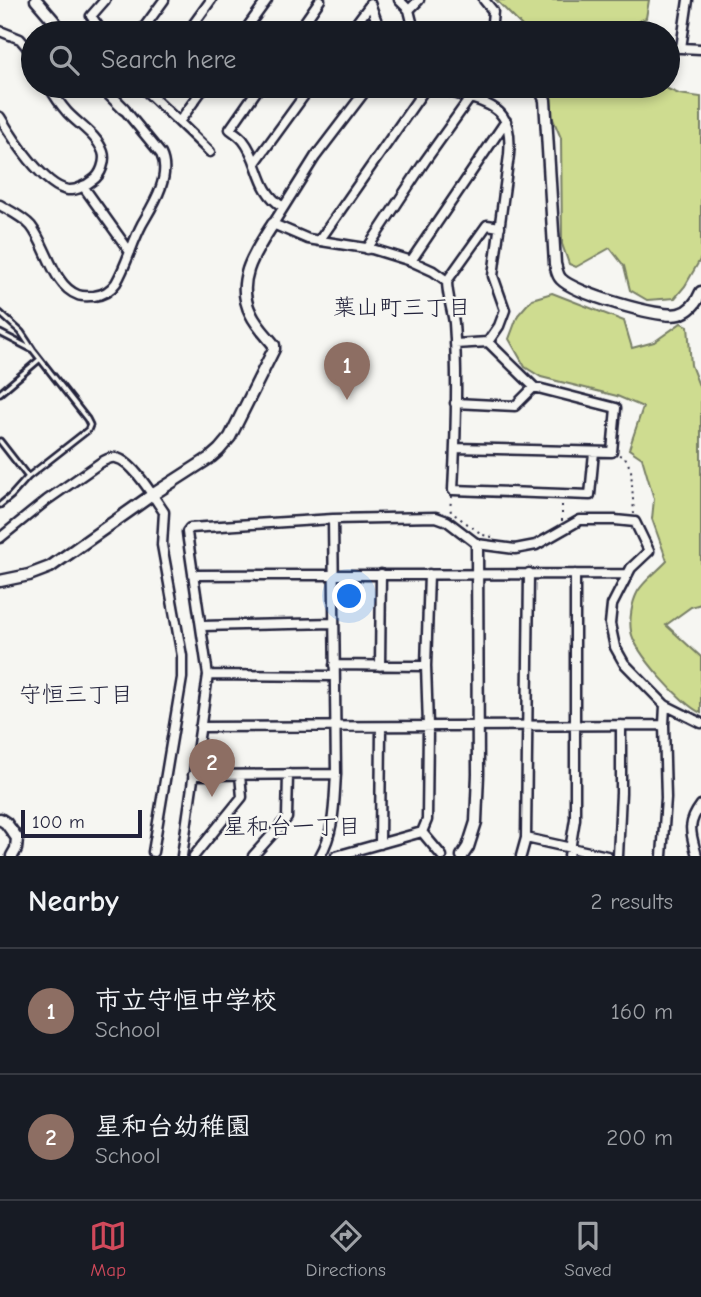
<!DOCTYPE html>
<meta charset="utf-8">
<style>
:root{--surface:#171b24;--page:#242831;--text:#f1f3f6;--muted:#9ea1a6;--line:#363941;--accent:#d1495b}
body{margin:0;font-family:"Comic Neue","Klee One",sans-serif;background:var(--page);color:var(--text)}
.scale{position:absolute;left:21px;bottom:18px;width:121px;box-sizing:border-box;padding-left:7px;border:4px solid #22223b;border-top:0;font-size:19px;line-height:24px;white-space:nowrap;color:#22223b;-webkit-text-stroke:5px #f6f6f2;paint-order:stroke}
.you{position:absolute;left:350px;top:597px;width:24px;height:24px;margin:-18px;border:5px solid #fff;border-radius:50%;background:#1a73e8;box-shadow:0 0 0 10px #1a73e833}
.badge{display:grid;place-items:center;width:46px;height:46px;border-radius:50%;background:var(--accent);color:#fff;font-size:23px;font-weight:700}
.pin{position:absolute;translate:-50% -58px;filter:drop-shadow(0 2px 4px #0008)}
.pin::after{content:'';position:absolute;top:37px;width:24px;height:21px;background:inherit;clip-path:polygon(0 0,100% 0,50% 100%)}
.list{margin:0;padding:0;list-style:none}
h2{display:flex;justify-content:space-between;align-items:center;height:91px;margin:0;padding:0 28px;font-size:30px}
h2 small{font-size:23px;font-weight:400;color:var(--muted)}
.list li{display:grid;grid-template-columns:46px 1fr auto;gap:21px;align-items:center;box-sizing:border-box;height:126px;padding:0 28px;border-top:2px solid var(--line)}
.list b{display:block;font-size:26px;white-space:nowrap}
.list p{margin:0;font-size:23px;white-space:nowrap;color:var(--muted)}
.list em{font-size:23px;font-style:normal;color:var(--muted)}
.icon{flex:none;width:38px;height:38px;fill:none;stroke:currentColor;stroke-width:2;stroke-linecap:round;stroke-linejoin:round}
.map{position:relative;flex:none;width:701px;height:856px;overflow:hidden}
.search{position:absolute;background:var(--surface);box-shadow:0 4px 10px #0003;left:21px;right:21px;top:21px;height:77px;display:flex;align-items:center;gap:18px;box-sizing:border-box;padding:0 24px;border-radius:38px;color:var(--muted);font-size:26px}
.sheet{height:343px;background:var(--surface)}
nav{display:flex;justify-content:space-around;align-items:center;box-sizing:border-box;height:98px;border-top:2px solid var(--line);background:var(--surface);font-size:19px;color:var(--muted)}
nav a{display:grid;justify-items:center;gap:4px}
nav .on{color:var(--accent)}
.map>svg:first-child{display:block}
</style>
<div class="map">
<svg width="701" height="856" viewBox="0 0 701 856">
<rect width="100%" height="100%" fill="#f6f6f2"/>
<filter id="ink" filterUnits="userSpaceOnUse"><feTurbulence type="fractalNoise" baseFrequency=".0143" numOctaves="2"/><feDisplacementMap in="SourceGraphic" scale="14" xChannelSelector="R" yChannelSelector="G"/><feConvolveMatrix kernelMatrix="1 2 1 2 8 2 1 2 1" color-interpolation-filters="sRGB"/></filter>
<g filter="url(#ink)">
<path fill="#cedc90" stroke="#787f66" stroke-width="2" d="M496 0H649L646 18 613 33H529Z
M539 86H661L679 94 701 97V258L685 286 675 298 647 300 630 290 624 266 610 248 576 267 569 264 562 244 561 138Z
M552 293 624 321 632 348 654 342 681 323 688 326 691 365 701 391V604L691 607 666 625 701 657V713C682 705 634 652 631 631 629 619 632 603 637 593 642 582 659 570 667 561L652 519 654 499 642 458 629 449 643 407 617 396 541 377 525 367 509 339 518 315 532 299Z"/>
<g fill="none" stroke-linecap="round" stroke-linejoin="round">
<defs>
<path id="service" d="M0 313 21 332 33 350 87 419 90 425 88 430 28 477 11 496 0 505
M0 333 31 349
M0 393 40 359
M0 441 28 477"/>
<path id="minor" d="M399 0 409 10
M419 0 409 10 414 30 441 33
M484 0 493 11 491 33
M370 3 381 33
M0 31 20 39 33 54
M103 33 91 16 105 0
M140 33 164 0
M187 33 211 0
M243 33 267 0
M297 33 320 0
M349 33 370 5
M668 48H681L688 0
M681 48 701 49
M143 86 146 91 179 122 205 86
M260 86 230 129C234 132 240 136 243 140 261 162 256 190 283 207
M369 86 315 157 273 224 308 239 372 249 411 261 433 271 447 281
M433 86C445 90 458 94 470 98 503 107 512 120 509 155L493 276 505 310 499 326 488 342
M0 117C12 137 44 187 68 190 76 191 87 185 93 180 101 175 106 161 103 152 97 135 79 125 67 112 60 104 54 95 49 86
M179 122 210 152
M255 163 311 86
M83 186 130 252
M0 205C10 211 23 217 31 226 47 246 53 286 78 295 83 297 89 296 94 296 103 295 111 290 116 283 127 264 132 243 142 224 153 205 172 176 161 154L124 109
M500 227 487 225 447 281C447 295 452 309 454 323 458 378 456 435 453 490L590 495 594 452
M319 241 427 86
M367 249 425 161 470 98
M411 261 506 121
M455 344 488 342 534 387 616 408 612 452 456 448
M455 403 515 406 534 387
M0 538 47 500 100 463C105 460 110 457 116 458 133 461 154 498 164 512L162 545 182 656V678L153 852
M193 575 628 574
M202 626 334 623
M334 665 426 666
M380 666 381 574
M208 675 334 676
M200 727 664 725
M193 775 336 774
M422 832 427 820 428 726 426 666 429 574
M422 832 442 856
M526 838 607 856
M380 844 381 727
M182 856 208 675 188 540 187 532 190 528 333 519 436 517 447 521 477 544 515 549 536 545 580 520H615L635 522 649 551 631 568 612 605 610 624 615 647 624 663 665 705 701 723
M194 856 242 797 240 775
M253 856 287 818 288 774
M320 856C335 831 334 802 336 774L333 519
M336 856 422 832
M521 856 526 838 529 573
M569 856 575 819V574
M618 856 621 793V725
M662 856 666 798 664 725 665 705
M697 856C691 833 686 825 701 805"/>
<path id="tertiary" d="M36 0 54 21 63 33
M101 86 124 109
M539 86 545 100 555 264C557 270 557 275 561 279 574 293 661 319 679 314 690 311 697 302 701 292
M0 581 29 575 50 567 152 495 211 457 219 450 230 437 274 349V345C266 335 256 325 251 314 234 281 255 252 273 224
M0 819 6 823 17 838 16 849 12 856
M462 856 468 847 476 822 478 774 477 544"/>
</defs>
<use href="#service" stroke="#22223b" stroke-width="9"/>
<use href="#minor" stroke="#22223b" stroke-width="13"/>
<use href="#tertiary" stroke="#22223b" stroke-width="15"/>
<path stroke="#22223b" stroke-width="2" stroke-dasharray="2 5" stroke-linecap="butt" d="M619 455 625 457 631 470 634 514
M452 496 450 507 451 512 483 535 492 537
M562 521V502"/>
<use href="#service" stroke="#f6f6f2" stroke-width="3.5"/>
<use href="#minor" stroke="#f6f6f2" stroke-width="8"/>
<use href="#tertiary" stroke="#f6f6f2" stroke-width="10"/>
</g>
</g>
<g text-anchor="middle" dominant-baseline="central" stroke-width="5" stroke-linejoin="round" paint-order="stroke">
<g font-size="23" fill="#22223b" stroke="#f6f6f2">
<text x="402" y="307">葉山町三丁目</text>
<text x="76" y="694">守恒三丁目</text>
<text x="292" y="826">星和台一丁目</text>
</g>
</g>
</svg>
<div class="scale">100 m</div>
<div class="you"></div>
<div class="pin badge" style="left:347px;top:400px;background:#8d6e63">1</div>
<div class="pin badge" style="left:212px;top:797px;background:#8d6e63">2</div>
<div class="search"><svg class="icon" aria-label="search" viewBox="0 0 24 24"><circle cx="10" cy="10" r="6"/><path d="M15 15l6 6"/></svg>Search here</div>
</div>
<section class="sheet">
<h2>Nearby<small>2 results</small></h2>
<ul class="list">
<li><span class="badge" style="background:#8d6e63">1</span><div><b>市立守恒中学校</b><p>School</p></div><em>160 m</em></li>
<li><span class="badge" style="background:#8d6e63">2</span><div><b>星和台幼稚園</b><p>School</p></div><em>200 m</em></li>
</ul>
</section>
<nav>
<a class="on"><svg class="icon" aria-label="map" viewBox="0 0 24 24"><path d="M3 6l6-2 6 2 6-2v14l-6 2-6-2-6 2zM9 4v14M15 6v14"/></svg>Map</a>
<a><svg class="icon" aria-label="directions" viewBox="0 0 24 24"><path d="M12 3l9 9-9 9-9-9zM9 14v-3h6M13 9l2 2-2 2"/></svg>Directions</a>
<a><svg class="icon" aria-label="saved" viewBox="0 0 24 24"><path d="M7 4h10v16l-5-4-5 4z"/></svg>Saved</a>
</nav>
